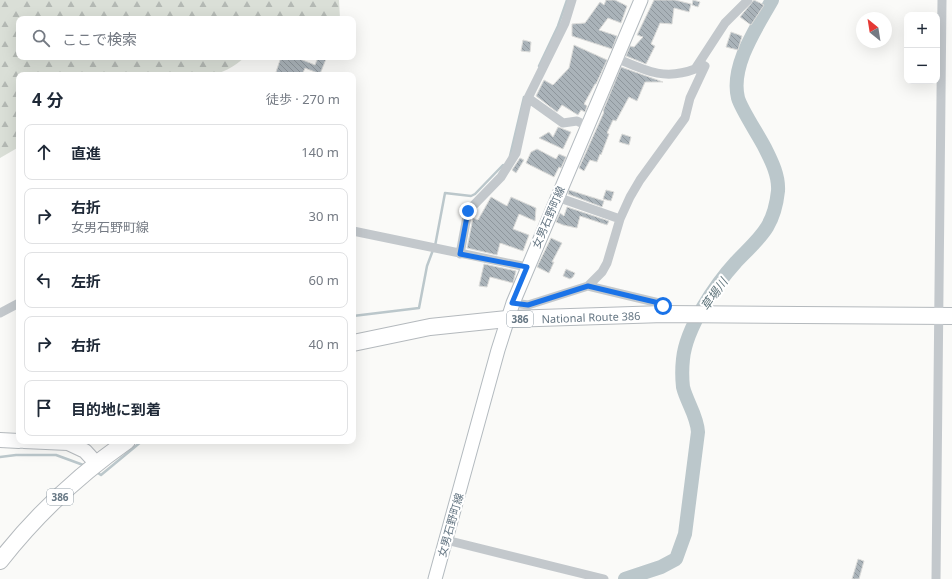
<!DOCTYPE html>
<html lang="ja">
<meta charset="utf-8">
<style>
:root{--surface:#fff;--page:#f2f2f3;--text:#1f2937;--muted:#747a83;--line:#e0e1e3}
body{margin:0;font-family:"Noto Sans","Noto Sans JP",sans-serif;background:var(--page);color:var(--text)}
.controls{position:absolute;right:12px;top:12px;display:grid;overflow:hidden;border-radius:8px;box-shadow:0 4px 16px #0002}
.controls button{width:36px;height:36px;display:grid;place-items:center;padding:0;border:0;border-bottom:1px solid var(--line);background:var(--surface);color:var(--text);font:20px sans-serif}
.compass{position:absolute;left:856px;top:12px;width:36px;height:36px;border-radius:50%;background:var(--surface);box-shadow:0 4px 16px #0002;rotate:330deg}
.stop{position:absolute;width:12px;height:12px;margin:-9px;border:3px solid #1a73e8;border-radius:50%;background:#fff}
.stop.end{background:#1a73e8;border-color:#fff;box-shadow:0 1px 4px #0008}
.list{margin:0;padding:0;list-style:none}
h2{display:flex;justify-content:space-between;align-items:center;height:52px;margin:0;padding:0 16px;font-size:17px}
h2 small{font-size:13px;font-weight:400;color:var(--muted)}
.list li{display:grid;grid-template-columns:26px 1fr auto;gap:12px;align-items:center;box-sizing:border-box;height:56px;margin:0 8px 8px;padding:0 8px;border:1px solid var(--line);border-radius:8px}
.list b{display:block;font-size:15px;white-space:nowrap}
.list p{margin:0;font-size:13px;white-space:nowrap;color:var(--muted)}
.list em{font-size:13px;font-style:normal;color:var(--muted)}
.icon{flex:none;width:22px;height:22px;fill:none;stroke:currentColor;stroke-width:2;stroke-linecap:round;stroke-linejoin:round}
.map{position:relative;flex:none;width:952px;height:579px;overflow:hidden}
.search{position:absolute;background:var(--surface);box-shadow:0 4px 16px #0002;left:16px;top:16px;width:340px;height:44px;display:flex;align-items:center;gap:10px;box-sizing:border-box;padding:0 14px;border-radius:8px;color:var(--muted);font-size:15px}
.panel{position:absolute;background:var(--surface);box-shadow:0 4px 16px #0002;left:16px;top:72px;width:340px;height:372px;border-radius:8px}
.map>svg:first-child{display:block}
</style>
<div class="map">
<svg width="952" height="579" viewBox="0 0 952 579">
<defs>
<pattern id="forest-firs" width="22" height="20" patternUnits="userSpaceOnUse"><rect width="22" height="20" fill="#dadfd7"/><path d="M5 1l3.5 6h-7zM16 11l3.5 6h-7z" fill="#b4b9b4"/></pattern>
<pattern id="building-back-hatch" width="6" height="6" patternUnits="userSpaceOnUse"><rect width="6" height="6" fill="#aab3b9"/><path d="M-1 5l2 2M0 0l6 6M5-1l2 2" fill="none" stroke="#8e969c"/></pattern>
</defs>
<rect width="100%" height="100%" fill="#fafaf8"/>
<path fill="url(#forest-firs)" d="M0 0H339L340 19H19V57H245C235 66 220 76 205 75 197 74 191 71 183 75H19V147L0 158Z"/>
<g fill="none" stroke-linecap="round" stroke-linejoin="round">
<path stroke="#bbc7cb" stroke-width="2.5" d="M539 66 558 26 567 0
M510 156 524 97
M435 246 445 193 471 196 475 194 503 165
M353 316 419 308 427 266 433 250
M0 457 16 455H56L86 466
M95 471 101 475 142 441"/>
<path stroke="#bbc7cb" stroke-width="14" d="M625 579 661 567 676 559 685 534 698 432C697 415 687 403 683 387 682 378 682 368 683 359 686 328 715 285 736 262 760 237 774 228 778 191 779 176 772 162 765 148 759 136 741 109 738 98 730 66 757 27 772 0"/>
</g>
<path fill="url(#building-back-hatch)" stroke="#dcdcda" d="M606 0H615L627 6 621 23 608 18 599 30 617 36 612 49 572 36V24L585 23 600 2 604 5Z
M654 0H675L691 4 689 12 674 8 672 24 660 23 651 44 655 46 646 64 626 56 630 46 634 47 643 37 637 35Z
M693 0 700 2 698 7 692 5Z
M754 0 764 5 751 25 740 17Z
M731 32 742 36 738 50 726 47Z
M523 40 531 42 530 52 521 51Z
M574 45 607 60 596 84H595L584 104 587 106 585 112 581 110 578 115 562 105 557 112 536 96 544 80 553 85 569 68Z
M281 57H295L315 65 318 57 326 59 320 74 305 68 302 75H284L276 72Z
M621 67 663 82H645L637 101 629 97 616 121 613 120 607 133 609 134 601 155 600 154 597 162 590 160 584 171 579 168 604 112 603 111Z
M558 127 571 132 563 149 539 138 549 132 553 137Z
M622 134 631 137 629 145 619 142Z
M537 149 556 159 559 154 566 157 561 168 559 167 554 177 526 163 531 152Z
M520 158 524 160 516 173 512 170Z
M569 190 604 201 602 207 568 194Z
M606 190 614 192 611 201 603 199Z
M491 197 507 206 511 197 536 208 535 221 519 214 513 229 529 235 523 251 500 243 497 255 467 248 473 218 478 220Z
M567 207 609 221 607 225 580 216 577 228 563 225 556 222 560 213 564 216Z
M551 238 562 243 552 262H554L549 273 537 267Z
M484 264 516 271 513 283 490 277 487 287 479 286Z
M566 269 575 273 573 277 570 279 563 276Z
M858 559 864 561 859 579H852Z"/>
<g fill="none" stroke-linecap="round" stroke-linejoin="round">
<defs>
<path id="secondary" d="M435 579 498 350 513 303 641 0"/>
<path id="primary" d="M0 440 19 441
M24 441 68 443 85 451 96 463"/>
<path id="highway" d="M353 343 430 327 507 319 664 314 952 316
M0 561C36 515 80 474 127 441"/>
</defs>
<use href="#secondary" stroke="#b3babf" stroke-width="15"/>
<use href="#primary" stroke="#b5babe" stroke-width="16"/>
<use href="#highway" stroke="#b4b9bd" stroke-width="18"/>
<path stroke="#c3c8cc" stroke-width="9" d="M616 58C644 70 664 81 695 69L725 23 748 0
M528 98 563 123 577 121 587 126
M557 197 620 219
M353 231 527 267
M460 254 468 211 501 177 516 153 528 98 565 23 572 0
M588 286 602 272 607 263 620 219 630 197 640 180 685 118 690 98 705 66 700 63
M513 303 528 305 588 286 659 303 663 306 664 314
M0 313 19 303
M446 540 604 579
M936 579 942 0"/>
<use href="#secondary" stroke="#fff" stroke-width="13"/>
<use href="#primary" stroke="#fff" stroke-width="14"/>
<use href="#highway" stroke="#fff" stroke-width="16"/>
</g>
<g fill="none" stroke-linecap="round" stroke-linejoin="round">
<path stroke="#1a73e8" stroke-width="5" d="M468 211 460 254 527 267 512 303 528 305 588 286 659 303 663 306"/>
</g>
<g text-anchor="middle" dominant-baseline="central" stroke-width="4" stroke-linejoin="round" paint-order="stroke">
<g fill="#fff" stroke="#939fa8" stroke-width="1">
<rect x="507" y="311" width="26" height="16" rx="3"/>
<rect x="47" y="489" width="26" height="16" rx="3"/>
</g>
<g font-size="10" font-weight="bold" fill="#657683">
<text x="520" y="319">386</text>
<text x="60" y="497">386</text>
</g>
<g font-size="11" fill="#657683" stroke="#fff">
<text transform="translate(548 217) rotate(-67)">女男石野町線</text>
<text transform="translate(591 317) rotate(-2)">National Route 386</text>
<text transform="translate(450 525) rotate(-74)">女男石野町線</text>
</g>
<g font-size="12" font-style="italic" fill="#60757c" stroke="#fff">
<text transform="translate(714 294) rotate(-55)">草場川</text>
</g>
</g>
</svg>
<div class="controls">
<button>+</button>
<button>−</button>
</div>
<svg class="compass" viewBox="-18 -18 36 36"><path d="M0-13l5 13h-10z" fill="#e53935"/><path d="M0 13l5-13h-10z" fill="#747a83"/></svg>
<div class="stop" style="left:663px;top:306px"></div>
<div class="stop end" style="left:468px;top:211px"></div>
<div class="search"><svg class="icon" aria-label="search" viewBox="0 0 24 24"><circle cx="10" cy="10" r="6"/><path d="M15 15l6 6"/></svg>ここで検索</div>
<section class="panel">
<h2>4 分<small>徒歩 · 270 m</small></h2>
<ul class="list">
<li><svg class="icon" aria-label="ahead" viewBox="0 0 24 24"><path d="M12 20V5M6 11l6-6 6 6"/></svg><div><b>直進</b></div><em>140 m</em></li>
<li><svg class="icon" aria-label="right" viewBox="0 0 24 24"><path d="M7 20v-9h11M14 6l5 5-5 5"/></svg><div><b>右折</b><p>女男石野町線</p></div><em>30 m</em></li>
<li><svg class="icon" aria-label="left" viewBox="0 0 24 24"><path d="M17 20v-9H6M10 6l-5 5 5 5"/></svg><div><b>左折</b></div><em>60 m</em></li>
<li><svg class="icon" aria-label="right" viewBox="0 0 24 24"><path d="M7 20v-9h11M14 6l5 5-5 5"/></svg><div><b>右折</b></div><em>40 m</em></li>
<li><svg class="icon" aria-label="arrive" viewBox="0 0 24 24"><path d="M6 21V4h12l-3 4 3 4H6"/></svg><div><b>目的地に到着</b></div></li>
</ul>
</section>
</div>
